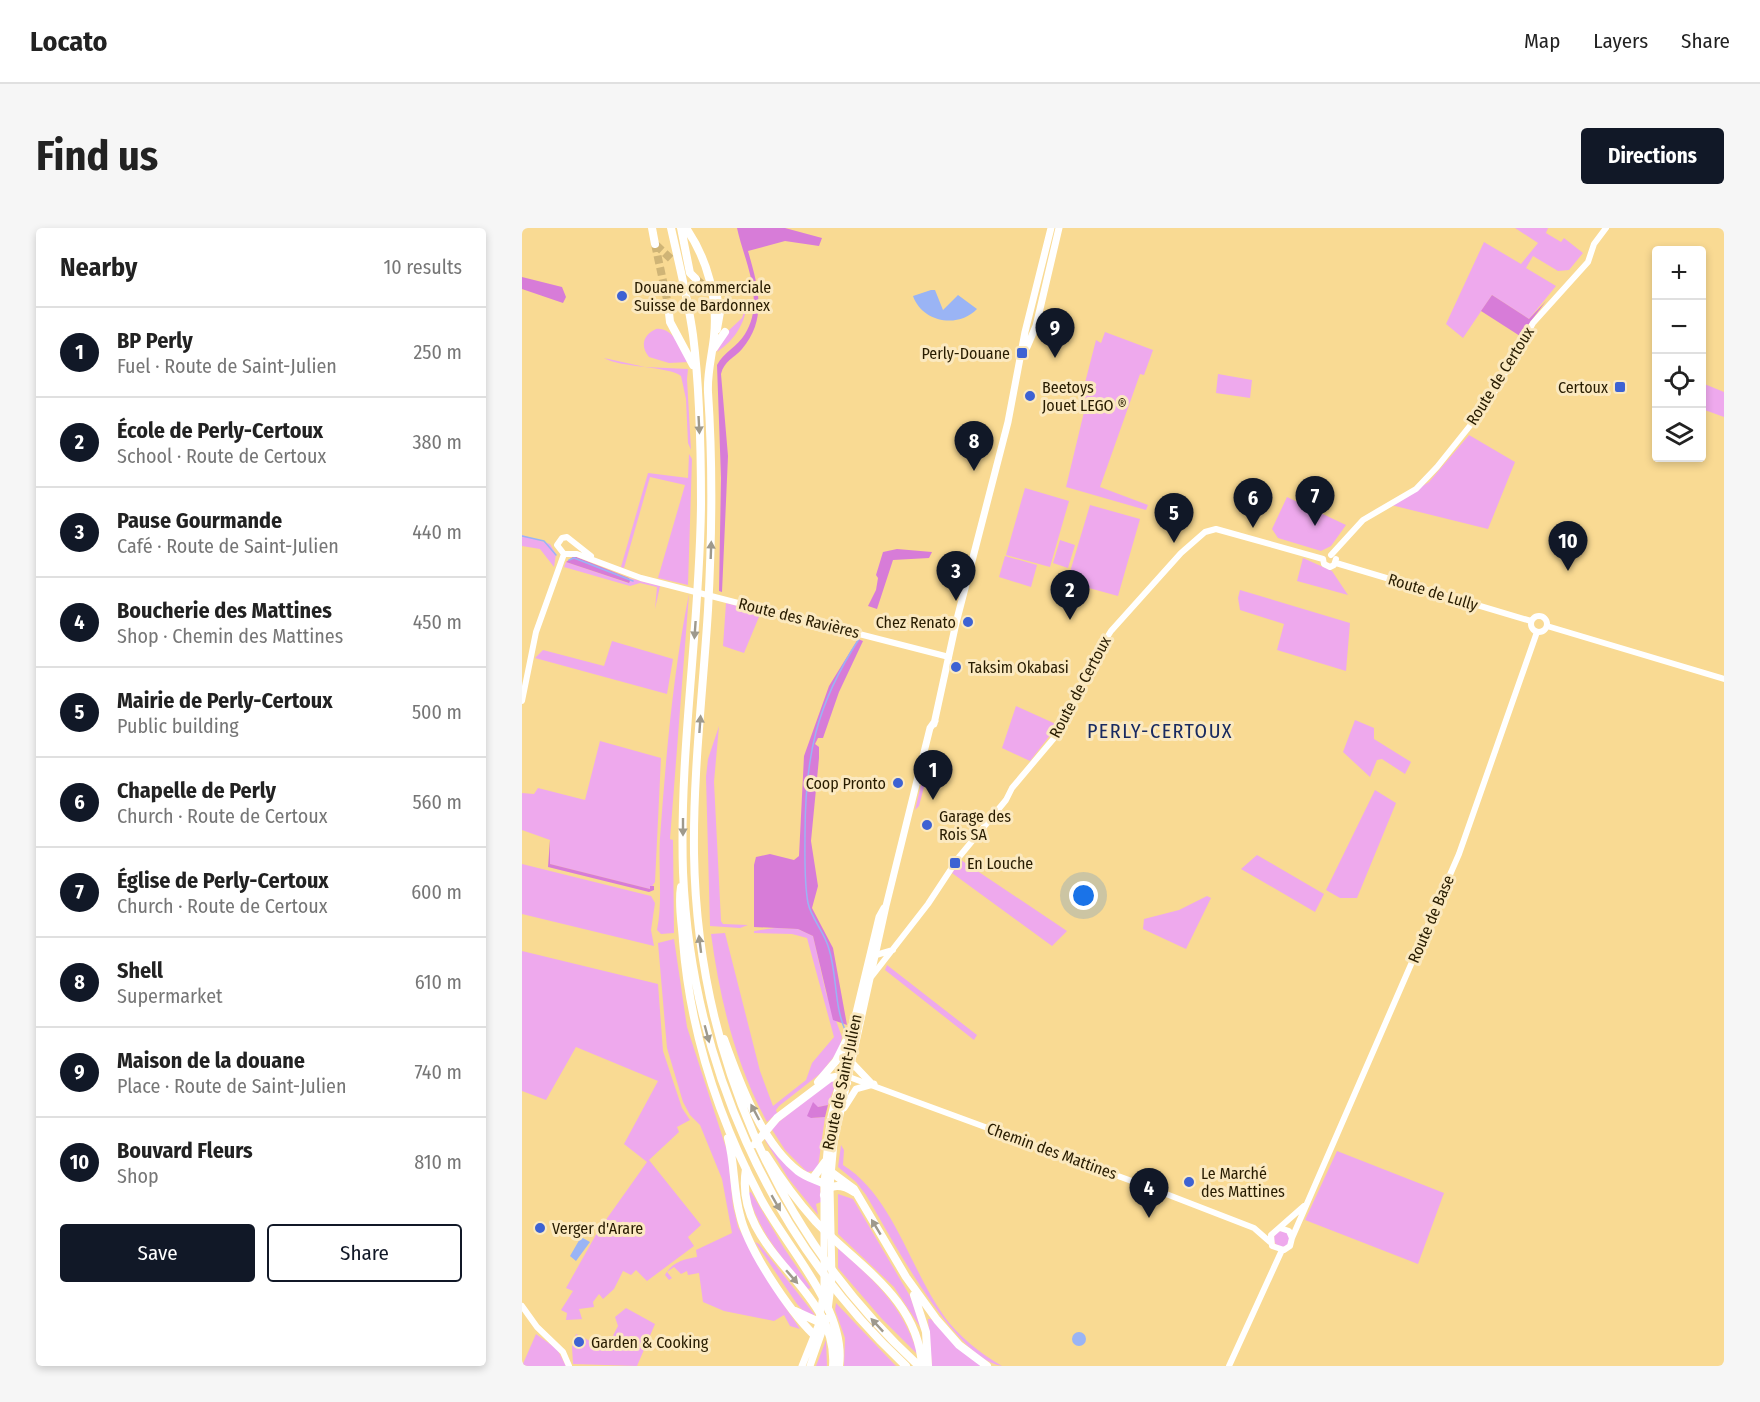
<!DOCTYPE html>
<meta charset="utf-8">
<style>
:root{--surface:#fff;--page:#f6f6f6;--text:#222;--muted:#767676;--line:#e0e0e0;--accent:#111827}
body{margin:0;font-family:"Fira Sans Condensed",sans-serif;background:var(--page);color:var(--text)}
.controls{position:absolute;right:18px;top:18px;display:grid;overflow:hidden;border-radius:6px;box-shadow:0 3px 9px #0003}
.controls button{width:54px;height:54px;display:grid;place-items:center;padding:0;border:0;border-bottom:2px solid var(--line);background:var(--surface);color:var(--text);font:30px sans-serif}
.you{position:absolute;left:562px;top:668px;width:21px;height:21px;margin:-15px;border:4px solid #fff;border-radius:50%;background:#1a73e8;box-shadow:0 0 0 9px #1a73e833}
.badge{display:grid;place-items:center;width:39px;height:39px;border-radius:50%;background:var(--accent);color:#fff;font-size:20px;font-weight:700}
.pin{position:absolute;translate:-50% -50px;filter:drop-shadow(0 2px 3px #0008)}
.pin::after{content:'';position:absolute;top:32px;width:21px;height:18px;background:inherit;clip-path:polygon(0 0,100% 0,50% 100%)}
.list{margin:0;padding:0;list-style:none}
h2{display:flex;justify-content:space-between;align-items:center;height:78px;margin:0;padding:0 24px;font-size:26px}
h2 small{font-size:20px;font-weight:400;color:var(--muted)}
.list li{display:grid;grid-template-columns:39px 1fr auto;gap:18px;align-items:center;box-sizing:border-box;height:90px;padding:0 24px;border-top:2px solid var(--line)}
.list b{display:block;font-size:22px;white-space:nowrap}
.list p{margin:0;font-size:20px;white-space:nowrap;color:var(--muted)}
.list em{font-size:20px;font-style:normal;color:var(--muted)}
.actions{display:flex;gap:12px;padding:18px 24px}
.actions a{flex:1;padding:14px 0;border:2px solid var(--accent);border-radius:6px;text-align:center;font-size:21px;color:var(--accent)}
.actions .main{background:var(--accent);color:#fff}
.icon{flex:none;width:33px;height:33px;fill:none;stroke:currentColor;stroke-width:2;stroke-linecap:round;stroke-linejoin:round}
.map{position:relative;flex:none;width:1202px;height:1138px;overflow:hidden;border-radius:6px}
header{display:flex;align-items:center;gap:36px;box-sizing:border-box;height:84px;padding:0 30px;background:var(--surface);border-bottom:2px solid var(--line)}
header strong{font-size:28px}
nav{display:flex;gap:33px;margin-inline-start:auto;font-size:21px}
.intro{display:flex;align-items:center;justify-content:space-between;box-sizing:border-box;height:144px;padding:0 36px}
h1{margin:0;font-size:42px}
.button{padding:15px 27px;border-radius:6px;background:var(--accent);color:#fff;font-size:21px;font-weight:700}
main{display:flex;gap:36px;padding:0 36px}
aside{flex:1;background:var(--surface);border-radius:6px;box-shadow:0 3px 9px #0003}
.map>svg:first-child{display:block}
</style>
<header>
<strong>Locato</strong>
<nav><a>Map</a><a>Layers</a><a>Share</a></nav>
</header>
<div class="intro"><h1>Find us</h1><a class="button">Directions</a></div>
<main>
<aside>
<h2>Nearby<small>10 results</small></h2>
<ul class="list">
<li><span class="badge">1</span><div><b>BP Perly</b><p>Fuel · Route de Saint-Julien</p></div><em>250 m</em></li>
<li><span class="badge">2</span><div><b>École de Perly-Certoux</b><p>School · Route de Certoux</p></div><em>380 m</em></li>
<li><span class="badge">3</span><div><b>Pause Gourmande</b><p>Café · Route de Saint-Julien</p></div><em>440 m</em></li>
<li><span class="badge">4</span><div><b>Boucherie des Mattines</b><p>Shop · Chemin des Mattines</p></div><em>450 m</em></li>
<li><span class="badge">5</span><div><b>Mairie de Perly-Certoux</b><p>Public building</p></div><em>500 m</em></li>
<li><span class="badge">6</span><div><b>Chapelle de Perly</b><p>Church · Route de Certoux</p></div><em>560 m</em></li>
<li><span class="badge">7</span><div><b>Église de Perly-Certoux</b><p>Church · Route de Certoux</p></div><em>600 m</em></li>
<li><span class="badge">8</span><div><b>Shell</b><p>Supermarket</p></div><em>610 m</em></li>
<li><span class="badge">9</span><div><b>Maison de la douane</b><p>Place · Route de Saint-Julien</p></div><em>740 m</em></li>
<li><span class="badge">10</span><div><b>Bouvard Fleurs</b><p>Shop</p></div><em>810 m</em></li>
</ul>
<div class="actions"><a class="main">Save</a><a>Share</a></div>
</aside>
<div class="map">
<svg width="1202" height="1138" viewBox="0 0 1202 1138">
<rect width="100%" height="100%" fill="#f9da93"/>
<path fill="#eea9ed" d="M993 0H1026L1024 5 1039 14 1042 10 1061 25 1047 42 1036 43 1011 28 1004 40 1034 58 1007 91 970 67 941 110 924 96 962 14 999 36 1016 15Z
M226 72C223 95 214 111 195 124L203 106 220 90Z
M134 101C151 99 160 121 167 134L147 135 127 129C118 118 121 107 134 101Z
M583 104 631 122 622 147 618 146 578 259 626 277 624 282 544 259 562 184 556 182 574 112 579 115Z
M82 130 123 139 166 141 165 151 169 222 166 215 164 171 159 148C147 138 99 140 82 130Z
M696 146 730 152 728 170 694 165Z
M1180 155 1202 164V189L1180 181Z
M947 207 993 234 966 301 869 277 907 254Z
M167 226 170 231 166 357 136 350 163 257 128 249 102 340 99 339 126 245 166 250Z
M503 260 547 273 528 339 484 327Z
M765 269 824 297 809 318 799 323 756 310 750 301Z
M568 277 618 291 596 368 545 354Z
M0 307 28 316 34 326 32 339 18 321 0 318Z
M538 312 553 317 546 340 531 335Z
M483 328 515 337 509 359 477 349Z
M781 330 810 343 826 367 775 353Z
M44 334 106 355 107 350 138 358 133 381 135 359 118 355 108 358 42 339Z
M718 362 828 395 824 443 755 422 762 396 718 382 716 370Z
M167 366 148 611 151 612 152 705 139 706 135 702C141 672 136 641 138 610 144 528 151 445 167 366Z
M204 375 239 384 222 425 201 418Z
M90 413 151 431 145 466 13 430 21 422 82 438Z
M494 478 536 497 508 533 480 520Z
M833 492 852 500V511L889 534 883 546 860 531 855 532 848 549 821 524Z
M197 498 192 554 199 693 201 696 226 697 218 700 188 698 184 549 186 531Z
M78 513 139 530 133 654 128 661 28 636V612L0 602V565L12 566 16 560 63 572Z
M404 535 407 540 397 578 393 582Z
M853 562 874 575 835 670H818L804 662Z
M735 627 802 666 793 684 719 641Z
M439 632 545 703 530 718 430 645Z
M0 636 129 668 133 675 129 702 132 718 0 686Z
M685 668 689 670 664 721 621 701 622 691 657 682Z
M253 700 276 701 291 708 304 765 320 809 317 822 299 845 257 878 254 882 255 885 245 894C213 835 198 772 189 706L203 705 238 843 251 878 284 852 290 835 312 809 285 710 270 706 232 705V703Z
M152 711 165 799 206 926 211 978 216 999 245 1052 278 1101 268 1098 262 1087 252 1093 202 1083 181 1074 177 1045 166 1047 165 1043 159 1046 152 1039 145 1044 150 1050 147 1052 143 1047C150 1034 162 1031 175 1029L174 1022 210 1005 200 951 178 897 168 887 161 874 145 820 136 715Z
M0 723 136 756 141 823 160 880 168 892 155 899 157 904 127 932 179 997 166 1009 172 1018 125 1053 114 1042 109 1047 101 1043 92 1061 81 1071 77 1066 71 1074 72 1079 57 1081 60 1091H62L44 1092 45 1085 39 1082 51 1063 44 1060 76 1003 125 934 102 916 136 853 54 819 24 872 0 863Z
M365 737 455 807 452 812 363 742Z
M315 852 306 877 296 879 289 890 303 889 296 939 292 943 285 944 263 922 249 900 307 854Z
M245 909 256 925 298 957 299 974 294 976 296 987 266 950 243 912Z
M319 917 322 922 321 937C371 968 388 1041 422 1088 437 1109 458 1125 480 1138 432 1131 368 1007 344 967L334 954 316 939Z
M815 923 922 965 896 1036 783 992Z
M229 964 262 1020 289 1060 286 1061C260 1030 237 1004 226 965Z
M316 966 331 971 388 1068 400 1102 372 1059 316 1006Z
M752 1011a8 8 0 1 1 16 0a8 8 0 1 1-16 0Z
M233 1014 237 1016 293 1087 283 1085 275 1076Z
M316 1020C353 1053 381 1078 396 1127L360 1091 316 1040Z
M314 1075 374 1138H322L323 1110 313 1082Z
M104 1080 133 1096 115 1138 51 1136 50 1119 54 1106 84 1121 96 1098 93 1089Z
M406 1091H409L430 1114 460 1138H410Z
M14 1106 35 1121 44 1138H0Z
M304 1112 305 1138H294Z"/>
<path fill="#d77cd8" d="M215 0H263L300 10 297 18 263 13 226 23C236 58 246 90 220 121 212 130 202 133 199 146L206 228 200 364 197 363 199 250 195 137C201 125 216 118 223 106 244 72 222 33 215 0Z
M0 49 40 59 44 69 41 75 0 61Z
M970 67 1007 91 1024 73 998 108 959 83Z
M375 321 410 324 407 330 371 332 355 381 346 378 354 362 356 350 354 347 361 324Z
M52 328 107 350 108 353 107 355 44 334Z
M336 411 341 413 317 464 301 510H296L293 516 297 519V530L289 613 296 658 290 680 311 720 325 797 311 792 291 708 276 701 232 699V637L234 629 248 626 272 632 277 628 282 528 307 458Z
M28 612V636L128 661V658H132V662L127 664 26 639Z
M291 874 296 879 306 877 303 889 289 890 285 888Z"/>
<path fill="#9ab4f5" d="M409 62H413L421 82 436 67 455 81C436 101 400 94 391 68Z
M59 1009 68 1014 54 1033 48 1028Z
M550 1111a7 7 0 1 1 14 0a7 7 0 1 1-14 0Z"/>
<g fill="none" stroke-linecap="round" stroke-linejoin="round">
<path stroke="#9ab4f5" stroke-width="1.5" d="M0 308 22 313 34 327
M47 332 52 330 111 353
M323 802C312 776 315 747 307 721 303 705 289 690 286 675 282 653 283 629 283 607 283 529 294 477 337 411"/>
<path stroke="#cfb476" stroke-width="8" stroke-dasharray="8 4" stroke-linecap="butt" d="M133 16 146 76
M134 17 149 31
M174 51 182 58"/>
<path stroke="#fff" stroke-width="6" d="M42 326H55L119 350 427 429
M42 326 35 317 40 310 45 309 69 328
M809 327 841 292 894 261 915 239 967 174 1011 95 1066 34 1072 16 1084 0
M801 331 802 336 808 339 812 337 814 331
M814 335 1009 393
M1009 396a8 8 0 1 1 16 0a8 8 0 1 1-16 0Z
M1025 398 1202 451
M0 473 14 404 42 326
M354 727 371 722
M350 748 406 676 437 629 484 572 490 560 538 503 572 430 589 403 659 325 683 304 694 301 801 331
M327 849 626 959 732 1000 748 1014
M758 1000 767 1003 770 1010 768 1018 762 1022 750 1018 749 1007 782 978
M770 1010 937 626 1015 404
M0 1078 15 1099 41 1124 47 1138
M707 1138 760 1022"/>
<path stroke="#fff" stroke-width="7" d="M505 119 514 98 537 0
M412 496 434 395 486 194 503 104 529 0
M331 836 349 855
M322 880 334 861 352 856
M306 1082 310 1050 308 959 312 914 364 678 408 500 413 493
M280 1138 296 1098 302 1061V955L308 893 357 689 362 680
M288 1138 303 1095"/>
<path stroke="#fff" stroke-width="8" d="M130 0 133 16
M149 0C157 36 166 71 171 107 178 162 179 220 179 276 178 399 157 521 161 644 169 832 247 1010 384 1138
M159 0 168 45 174 51
M164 0C186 32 196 71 192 109 190 128 185 145 186 164 191 237 190 309 186 382 181 463 171 544 172 625 175 821 252 1005 397 1138
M194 63 198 84 195 101
M146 76 148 94 171 137
M192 120 203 104
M159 659C156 676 160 695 161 713 168 804 197 892 240 973 266 1021 325 1082 317 1138
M202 811C217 853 239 914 276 943 285 950 298 953 308 959
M296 854 314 833 331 799
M206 910C213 936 211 962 218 987 226 1022 267 1082 292 1107
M233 916 255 890 308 850 319 848 325 855
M244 927C259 951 275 973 294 994 336 1038 396 1070 400 1138
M224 941C210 1025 317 1058 311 1138
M309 944 332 961 384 1049 415 1092 437 1117 465 1138
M291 950 303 934
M302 967C307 954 322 957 332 964
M392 1067 404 1104 406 1138
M273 1083 297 1094 304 1091"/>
</g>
<defs><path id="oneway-solid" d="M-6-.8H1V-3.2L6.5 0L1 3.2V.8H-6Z" transform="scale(1.5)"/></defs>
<g fill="#9e998c">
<use href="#oneway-solid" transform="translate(177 197) rotate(87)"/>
<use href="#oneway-solid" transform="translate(189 322) rotate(-88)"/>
<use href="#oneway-solid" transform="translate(173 402) rotate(94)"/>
<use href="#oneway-solid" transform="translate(178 496) rotate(-86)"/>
<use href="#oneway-solid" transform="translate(161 599) rotate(90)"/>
<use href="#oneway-solid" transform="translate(178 716) rotate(-97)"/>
<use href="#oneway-solid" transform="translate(185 806) rotate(75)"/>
<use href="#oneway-solid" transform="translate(233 884) rotate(-118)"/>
<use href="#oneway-solid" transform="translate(254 975) rotate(60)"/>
<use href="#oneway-solid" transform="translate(354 999) rotate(-121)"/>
<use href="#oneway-solid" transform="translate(270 1049) rotate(49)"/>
<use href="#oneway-solid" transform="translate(355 1097) rotate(-133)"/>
</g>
<g fill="#3d62d3" stroke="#fbe9c0" stroke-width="2">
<circle cx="100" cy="68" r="6"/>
<rect x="494" y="119" width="12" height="12" rx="3"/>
<rect x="1092" y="153" width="12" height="12" rx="3"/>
<circle cx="508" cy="168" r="6"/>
<circle cx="446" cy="394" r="6"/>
<circle cx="434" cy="439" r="6"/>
<circle cx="376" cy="555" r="6"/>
<circle cx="405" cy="597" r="6"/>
<rect x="427" y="629" width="12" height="12" rx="3"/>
<circle cx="667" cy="954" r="6"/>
<circle cx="18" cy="1000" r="6"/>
<circle cx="57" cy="1114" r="6"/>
</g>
<g text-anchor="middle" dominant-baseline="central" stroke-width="6" stroke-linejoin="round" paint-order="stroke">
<g font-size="16" fill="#281c00" stroke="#fbe9c0" text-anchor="start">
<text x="112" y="59">Douane commerciale<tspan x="112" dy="18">Suisse de Bardonnex</tspan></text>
<text x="488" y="125" text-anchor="end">Perly-Douane</text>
<text x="520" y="159">Beetoys<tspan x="520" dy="18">Jouet LEGO ®</tspan></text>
<text x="1086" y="159" text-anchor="end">Certoux</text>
<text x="434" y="394" text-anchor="end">Chez Renato</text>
<text x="446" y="439">Taksim Okabasi</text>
<text x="364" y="555" text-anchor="end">Coop Pronto</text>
<text x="417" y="588">Garage des<tspan x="417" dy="18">Rois SA</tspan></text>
<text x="445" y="635">En Louche</text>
<text x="679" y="945">Le Marché<tspan x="679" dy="18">des Mattines</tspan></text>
<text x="30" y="1000">Verger d'Arare</text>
<text x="69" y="1114">Garden &amp; Cooking</text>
</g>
<g font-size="16" fill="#281c00" stroke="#fbe9c0">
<text transform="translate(978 148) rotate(-58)">Route de Certoux</text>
<text transform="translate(911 364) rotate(17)">Route de Lully</text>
<text transform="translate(277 390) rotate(14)">Route des Ravières</text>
<text transform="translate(558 459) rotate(-62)">Route de Certoux</text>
<text transform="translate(909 691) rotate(-67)">Route de Base</text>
<text transform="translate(320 854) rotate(-78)">Route de Saint-Julien</text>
<text transform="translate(530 923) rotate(20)">Chemin des Mattines</text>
</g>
<g font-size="20" letter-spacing="1.5" fill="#182a60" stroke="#fbe9c0">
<text x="638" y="503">PERLY-CERTOUX</text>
</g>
</g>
</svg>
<div class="controls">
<button>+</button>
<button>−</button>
<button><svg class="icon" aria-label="locate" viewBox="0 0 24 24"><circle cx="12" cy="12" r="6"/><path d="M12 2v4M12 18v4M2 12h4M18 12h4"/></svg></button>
<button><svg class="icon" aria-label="layers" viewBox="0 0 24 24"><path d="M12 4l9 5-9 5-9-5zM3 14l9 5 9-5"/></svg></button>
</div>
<div class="you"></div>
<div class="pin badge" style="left:411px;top:572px">1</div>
<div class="pin badge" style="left:548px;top:392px">2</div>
<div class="pin badge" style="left:434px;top:373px">3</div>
<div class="pin badge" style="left:627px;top:990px">4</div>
<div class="pin badge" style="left:652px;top:315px">5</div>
<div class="pin badge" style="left:731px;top:300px">6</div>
<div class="pin badge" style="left:793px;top:298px">7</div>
<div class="pin badge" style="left:452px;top:243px">8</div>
<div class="pin badge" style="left:533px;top:130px">9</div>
<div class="pin badge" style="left:1046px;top:343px">10</div>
</div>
</main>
